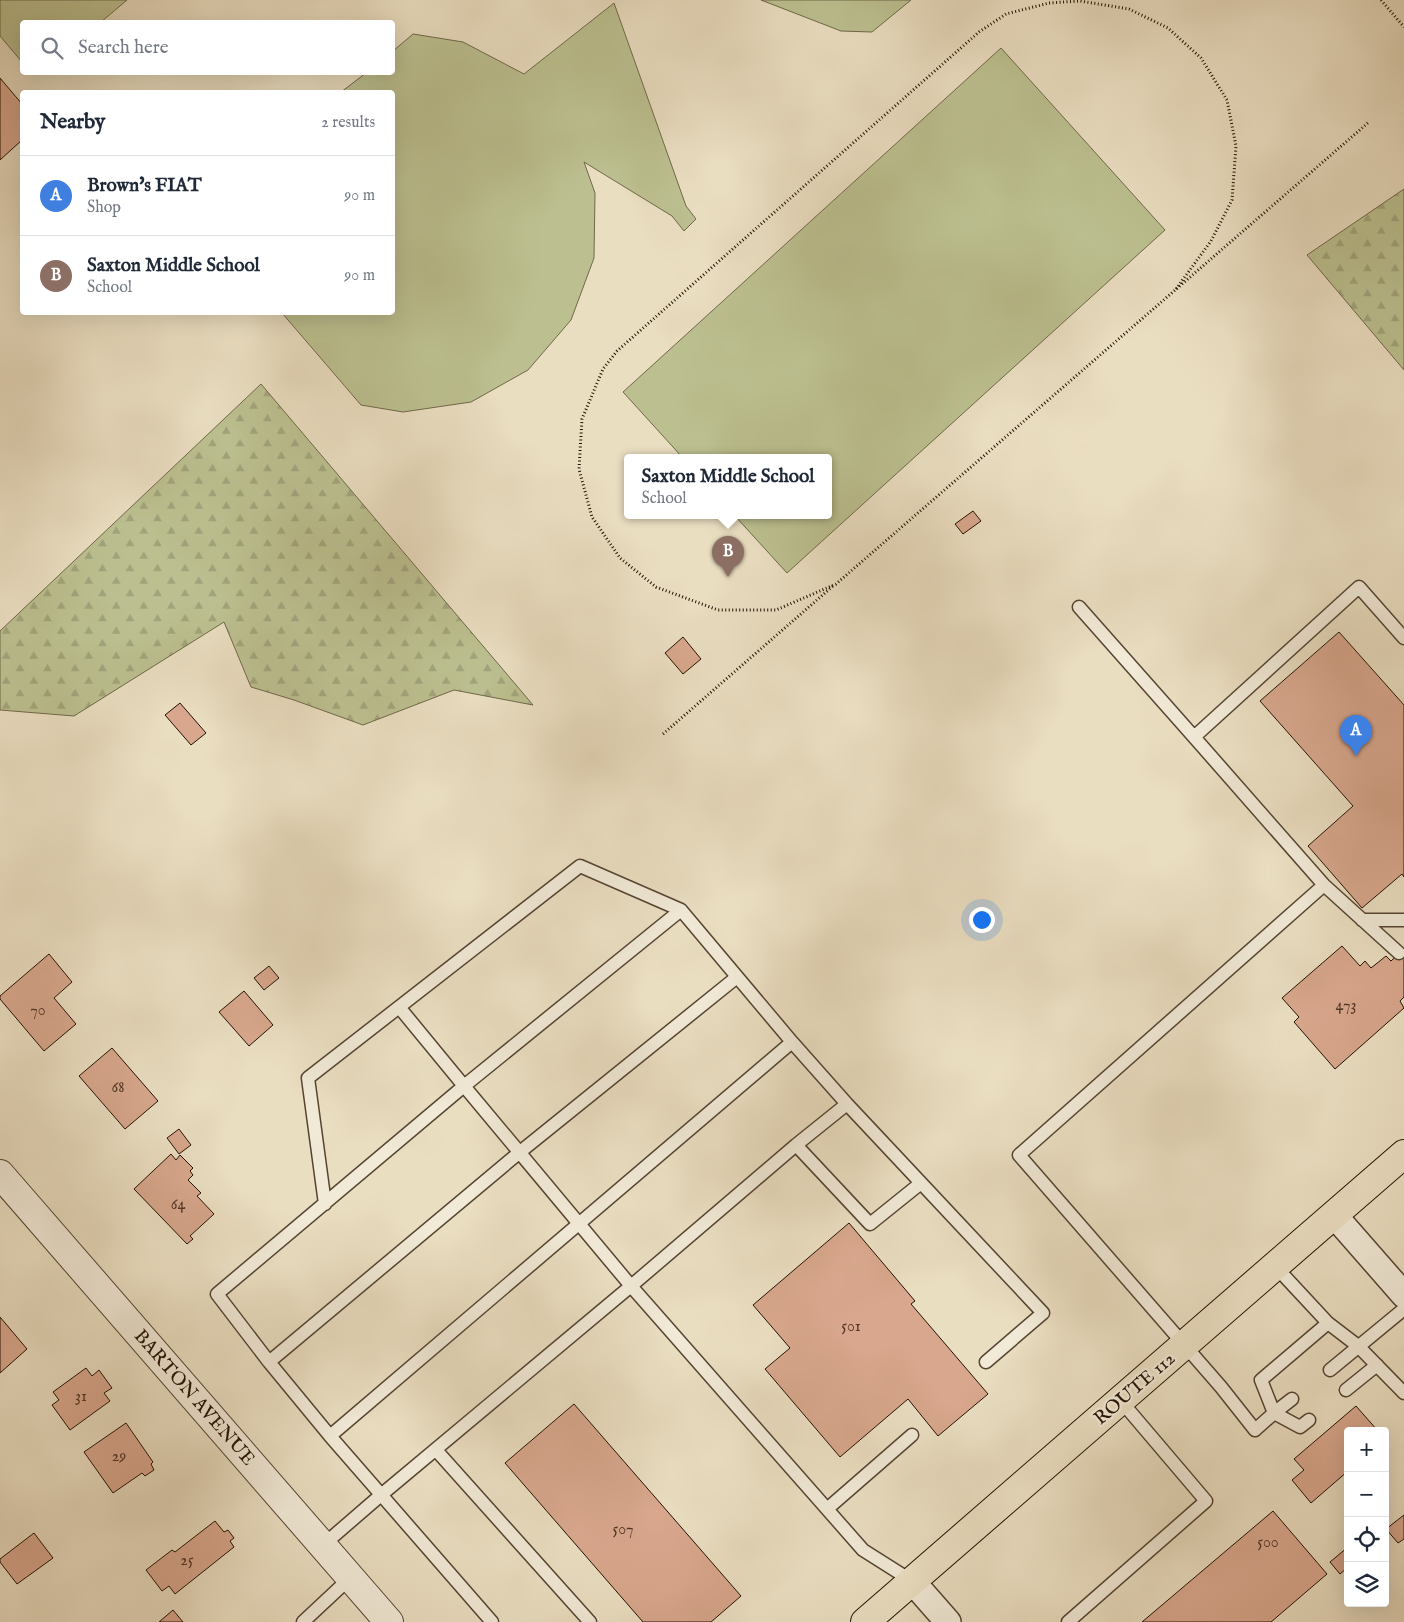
<!DOCTYPE html>
<meta charset="utf-8">
<style>
:root{--surface:#fff;--page:#f6f6f7;--text:#1f2937;--muted:#747a83;--line:#e0e1e3;--accent:#8f2418}
body{margin:0;font-family:"IM FELL English",serif;background:var(--page);color:var(--text)}
.controls{position:absolute;right:15px;bottom:15px;display:grid;overflow:hidden;border-radius:5px;box-shadow:0 5px 20px #0002}
.controls button{width:45px;height:45px;display:grid;place-items:center;padding:0;border:0;border-bottom:1px solid var(--line);background:var(--surface);color:var(--text);font:25px sans-serif}
.you{position:absolute;left:981px;top:919px;width:18px;height:18px;margin:-12px;border:4px solid #fff;border-radius:50%;background:#1a73e8;box-shadow:0 0 0 8px #1a73e833}
.badge{display:grid;place-items:center;width:32px;height:32px;border-radius:50%;background:var(--accent);color:#fff;font-size:16px;font-weight:700}
.pin{position:absolute;translate:-50% -41px;filter:drop-shadow(0 1px 2px #0008)}
.pin::after{content:'';position:absolute;top:26px;width:18px;height:15px;background:inherit;clip-path:polygon(0 0,100% 0,50% 100%)}
.popup{position:absolute;left:624px;top:454px;width:208px;height:65px;box-sizing:border-box;display:grid;place-content:center;border-radius:5px;background:var(--surface);filter:drop-shadow(0 1px 4px #0005);font-size:16px;white-space:nowrap;color:var(--muted)}
.popup b{font-size:19px;color:var(--text)}
.popup::after{content:'';position:absolute;left:50%;top:100%;margin-left:-10px;border:10px solid transparent;border-top-color:var(--surface)}
.list{margin:0;padding:0;list-style:none}
h2{display:flex;justify-content:space-between;align-items:center;height:65px;margin:0;padding:0 20px;font-size:21px}
h2 small{font-size:16px;font-weight:400;color:var(--muted)}
.list li{display:grid;grid-template-columns:32px 1fr auto;gap:15px;align-items:center;box-sizing:border-box;height:80px;padding:0 20px;border-top:1px solid var(--line)}
.list b{display:block;font-size:19px;white-space:nowrap}
.list p{margin:0;font-size:16px;white-space:nowrap;color:var(--muted)}
.list em{font-size:16px;font-style:normal;color:var(--muted)}
.icon{flex:none;width:28px;height:28px;fill:none;stroke:currentColor;stroke-width:2;stroke-linecap:round;stroke-linejoin:round}
.map{position:relative;flex:none;width:1404px;height:1622px;overflow:hidden}
.search{position:absolute;background:var(--surface);box-shadow:0 5px 20px #0002;left:20px;top:20px;width:375px;height:55px;display:flex;align-items:center;gap:12px;box-sizing:border-box;padding:0 18px;border-radius:5px;color:var(--muted);font-size:19px}
.panel{position:absolute;background:var(--surface);box-shadow:0 5px 20px #0002;left:20px;top:90px;width:375px;height:225px;border-radius:5px}
.map>svg:first-child{display:block}
</style>
<div class="map">
<svg width="1404" height="1622" viewBox="0 0 1404 1622">
<defs>
<pattern id="forest-firs" width="22" height="20" patternUnits="userSpaceOnUse" patternTransform="scale(1.25)"><rect width="22" height="20" fill="#bcc090"/><path d="M5 1l3.5 6h-7zM16 11l3.5 6h-7z" fill="#a1a47b"/></pattern>
</defs>
<rect width="100%" height="100%" fill="#eadec1"/>
<filter id="stains"><feTurbulence type="fractalNoise" baseFrequency=".004" numOctaves="4"/><feColorMatrix values="0 0 0 0 .2 0 0 0 0 .09 0 0 0 0 .02 0 0 0 .5 -.17"/></filter>
<radialGradient id="worn" r=".72"><stop offset=".6" stop-color="#630" stop-opacity="0"/><stop offset="1" stop-color="#630" stop-opacity=".3"/></radialGradient>
<path fill="url(#forest-firs)" stroke="#70684a" d="M1404 189V370L1307 255Z
M261 384 533 705 454 690 363 725 294 700 251 687 224 622 74 716 0 710V631Z"/>
<path fill="#bcc090" stroke="#70684a" d="M0 0H127L101 22H22V62L0 36Z
M761 0H911L872 32 841 31Z
M614 3 686 206 696 219 684 231 672 216 584 162 595 193 594 258 571 320 528 370 471 402 403 412 361 405 282 313 392 312V92H341L366 73 392 72 393 51 413 34 463 42 524 74Z
M1001 48 1165 230 787 573 735 516H828V458H683L623 392Z"/>
<path fill="#d8a78d" stroke="#241103" d="M0 78 22 104V140L0 160Z
M973 511 981 521 963 534 955 524Z
M1339 632 1404 705V877L1402 874 1362 908 1308 846 1353 806 1260 701Z
M683 637 701 659 683 674 665 653Z
M180 703 206 733 191 745 165 715Z
M1342 946 1360 966 1365 961 1371 968 1386 956 1391 961 1404 949V997L1400 1001 1404 1008 1335 1069 1294 1022 1299 1017 1282 998Z
M49 954 72 982 54 998 76 1024 44 1051 0 999V996Z
M269 966 279 978 264 990 254 978Z
M244 991 273 1025 249 1046 219 1012Z
M112 1048 158 1101 125 1129 79 1076Z
M179 1129 191 1145 179 1154 167 1138Z
M171 1154 176 1160 180 1155 193 1168 190 1171 193 1175 188 1180 201 1193 197 1196 214 1214 190 1236 193 1239 187 1244 134 1189Z
M849 1223 915 1301 911 1304 988 1394 938 1436 908 1399 840 1457 765 1369 790 1348 753 1305Z
M0 1317 27 1349 0 1373Z
M86 1368 92 1376 99 1370 112 1388 104 1393 110 1401 70 1430 52 1405 59 1400 53 1392Z
M574 1404 741 1596 711 1622H643L505 1463Z
M1356 1406 1378 1431H1348V1471L1311 1503 1292 1480 1304 1470 1294 1459Z
M126 1423 153 1462 151 1464 154 1470 145 1476 142 1473 113 1493 84 1452Z
M1273 1511 1327 1574 1271 1622H1142Z
M1404 1515V1539L1398 1543 1386 1529Z
M215 1521 224 1532 228 1530 234 1538 230 1541 234 1547 175 1594 169 1586 162 1591 146 1570 172 1550 175 1552Z
M34 1533 53 1558 17 1584 0 1562V1559Z
M1348 1547V1567L1340 1574 1330 1562Z
M173 1610 183 1622H159Z"/>
<g fill="none" stroke-linecap="round" stroke-linejoin="round">
<defs>
<path id="service" d="M1079 607 1194 737
M1324 885 1019 1155 1221 1387 1255 1430 1274 1413 1261 1380 1328 1323 1358 1346 1404 1393
M1362 920H1404
M1399 953 1324 885 1194 737 1359 587 1404 638
M399 1007 464 1086 681 910 792 1042
M796 1145 870 1224 921 1183
M325 1204 308 1078 580 866 681 910
M1275 1266 1328 1323
M269 1362 520 1152 737 977
M1330 1370 1404 1309
M1346 1390 1377 1365
M1292 1399 1274 1413 1300 1427 1309 1420
M330 1436 792 1042 847 1104 1043 1313 986 1362
M436 1450 590 1622
M827 1509 912 1435
M322 1546 381 1495 631 1286 863 1550 912 1581
M303 1622 350 1578
M492 1622 330 1436 269 1362 217 1294 464 1086 631 1286 796 1145 847 1104
M1068 1622 1206 1501 1121 1401"/>
<path id="minor" d="M1334 1215 1404 1295
M912 1581 948 1622"/>
<path id="tertiary" d="M0 1174 389 1622"/>
<path id="primary" d="M865 1622 1404 1154"/>
</defs>
<use href="#service" stroke="#564432" stroke-width="15"/>
<use href="#minor" stroke="#564432" stroke-width="28"/>
<use href="#tertiary" stroke="#564432" stroke-width="30"/>
<use href="#primary" stroke="#241103" stroke-width="30"/>
<path stroke="#241103" stroke-width="3" stroke-dasharray="1 2.5" stroke-linecap="butt" d="M1381 0 1404 27
M1176 289 1211 241 1232 200 1236 146 1227 100 1201 58 1168 28 1129 9 1080 1 1049 3 1006 14 979 32 617 351 603 369 582 419 579 469 592 517 620 558 656 587 718 610H776L836 584 1369 122
M663 734 833 586"/>
<use href="#service" stroke="#f1ead7" stroke-width="12"/>
<use href="#minor" stroke="#f1ead7" stroke-width="25"/>
<use href="#tertiary" stroke="#f1ead7" stroke-width="28"/>
<use href="#primary" stroke="#eadec1" stroke-width="28"/>
</g>
<g text-anchor="middle" dominant-baseline="central" stroke-width="4.5" stroke-linejoin="round" paint-order="stroke">
<g font-size="16" fill="#513626">
<text x="1346" y="1006">473</text>
<text x="38" y="1011">70</text>
<text x="118" y="1088">68</text>
<text x="178" y="1205">64</text>
<text x="851" y="1327">501</text>
<text x="81" y="1397">31</text>
<text x="119" y="1457">29</text>
<text x="623" y="1530">507</text>
<text x="1268" y="1543">500</text>
<text x="187" y="1561">25</text>
</g>
<g font-size="19" fill="#241103" stroke="#f1ead7">
<text transform="translate(1135 1389) rotate(-41)">ROUTE 112</text>
<text transform="translate(194 1398) rotate(49)">BARTON AVENUE</text>
</g>
</g>
<rect width="100%" height="100%" filter="url(#stains)"/>
<rect width="100%" height="100%" fill="url(#worn)"/>
</svg>
<div class="controls">
<button>+</button>
<button>−</button>
<button><svg class="icon" aria-label="locate" viewBox="0 0 24 24"><circle cx="12" cy="12" r="6"/><path d="M12 2v4M12 18v4M2 12h4M18 12h4"/></svg></button>
<button><svg class="icon" aria-label="layers" viewBox="0 0 24 24"><path d="M12 4l9 5-9 5-9-5zM3 14l9 5 9-5"/></svg></button>
</div>
<div class="you"></div>
<div class="pin badge" style="left:1356px;top:756px;background:#3f7fe0">A</div>
<div class="pin badge" style="left:728px;top:577px;background:#8d6e63">B</div>
<div class="popup"><b>Saxton Middle School</b>School</div>
<div class="search"><svg class="icon" aria-label="search" viewBox="0 0 24 24"><circle cx="10" cy="10" r="6"/><path d="M15 15l6 6"/></svg>Search here</div>
<section class="panel">
<h2>Nearby<small>2 results</small></h2>
<ul class="list">
<li><span class="badge" style="background:#3f7fe0">A</span><div><b>Brown's FIAT</b><p>Shop</p></div><em>90 m</em></li>
<li><span class="badge" style="background:#8d6e63">B</span><div><b>Saxton Middle School</b><p>School</p></div><em>90 m</em></li>
</ul>
</section>
</div>
